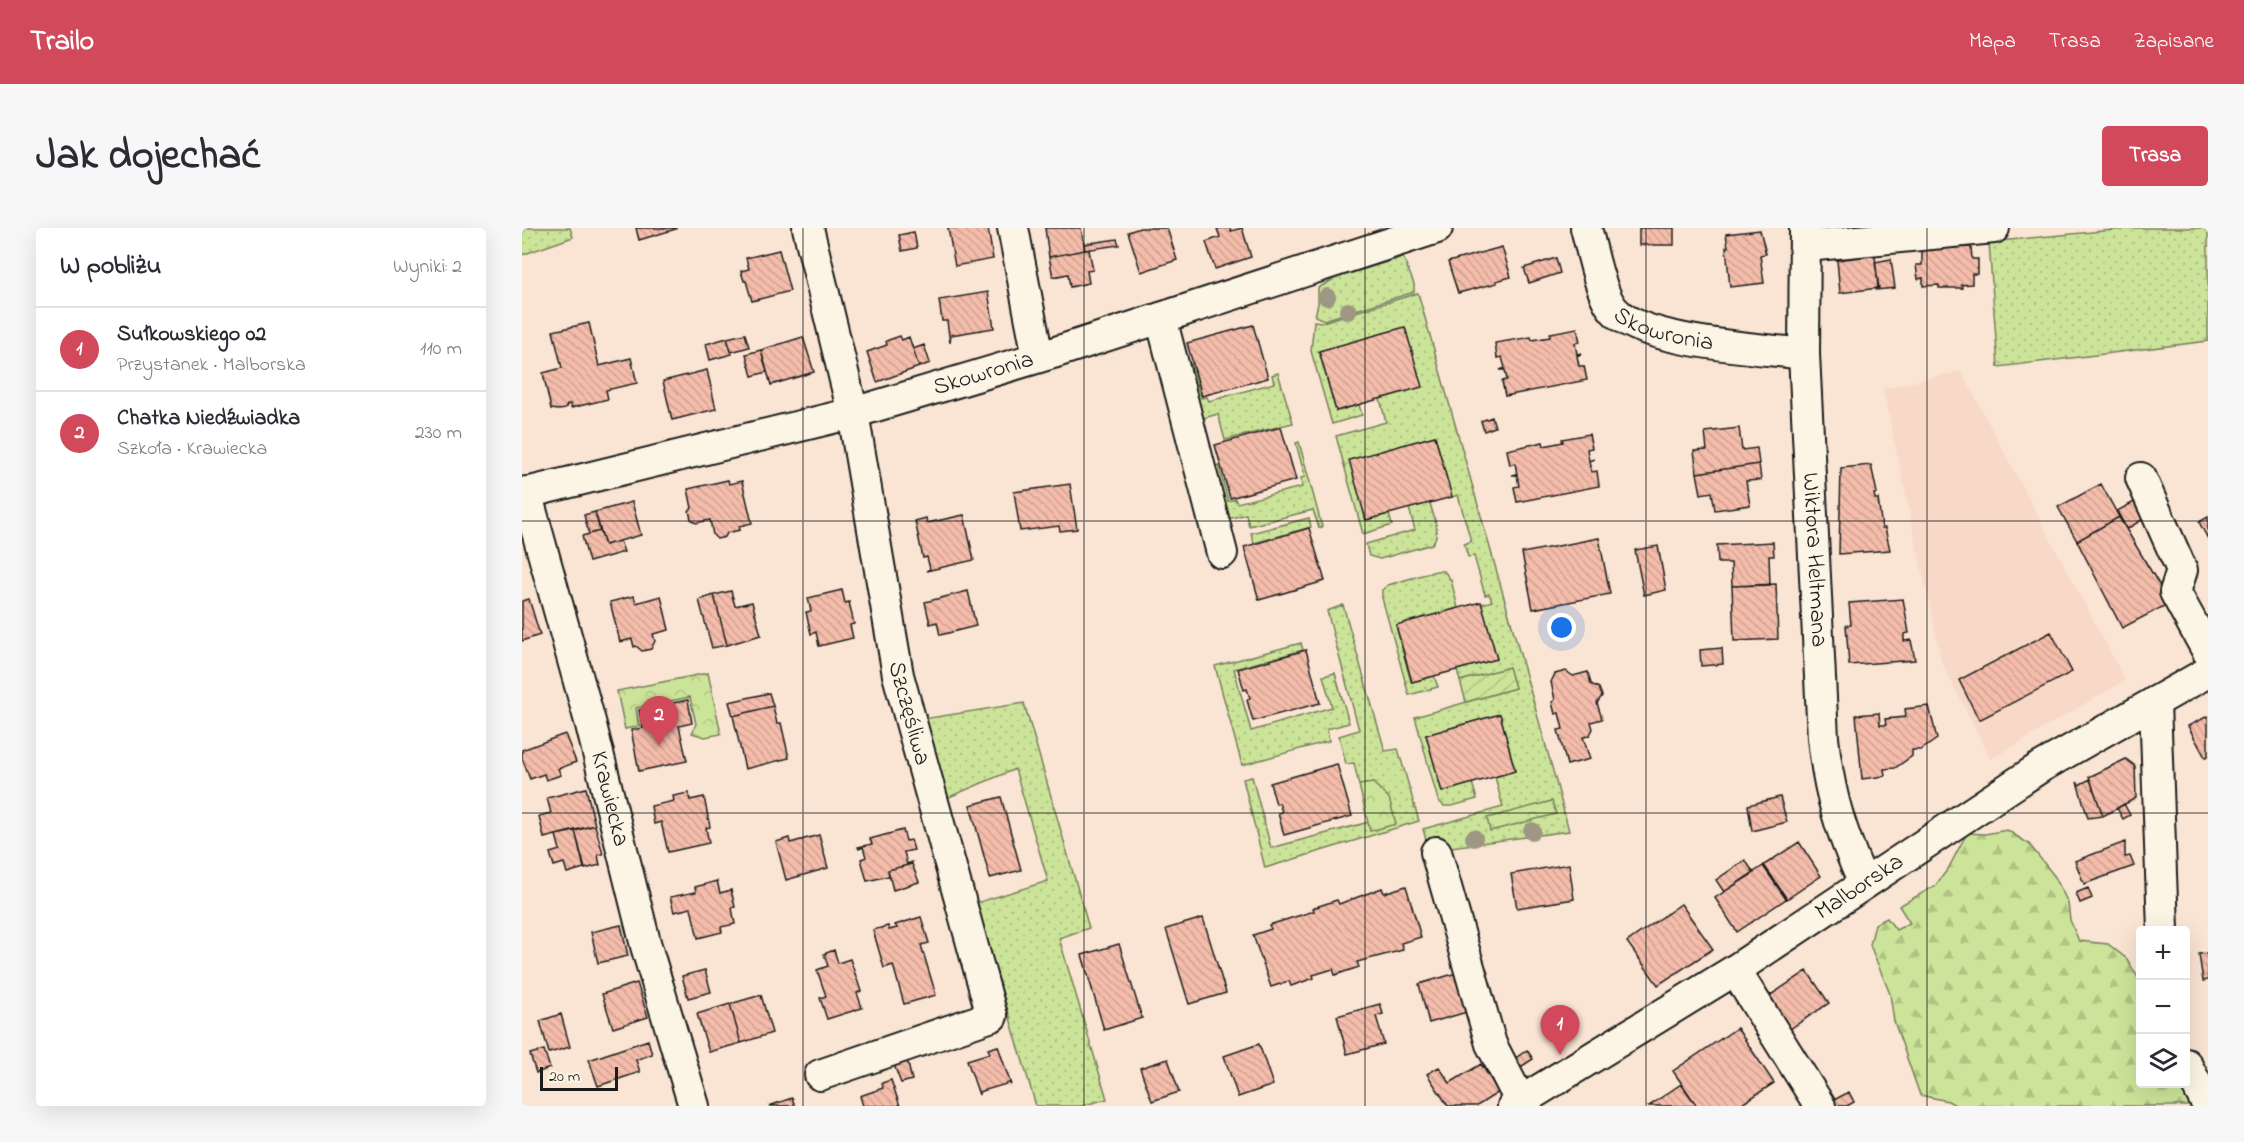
<!DOCTYPE html>
<html lang="pl">
<meta charset="utf-8">
<style>
:root{--surface:#fff;--page:#f7f7f7;--text:#2b2b33;--muted:#7c7c81;--line:#e1e1e2;--accent:#d1495b}
body{margin:0;font-family:"Indie Flower",sans-serif;background:var(--page);color:var(--text)}
.controls{position:absolute;right:18px;bottom:18px;display:grid;overflow:hidden;border-radius:6px;box-shadow:0 6px 24px #0002}
.controls button{width:54px;height:54px;display:grid;place-items:center;padding:0;border:0;border-bottom:2px solid var(--line);background:var(--surface);color:var(--text);font:30px sans-serif}
.scale{position:absolute;left:18px;bottom:15px;width:78px;box-sizing:border-box;padding-left:6px;border:3px solid #1c1c1c;border-top:0;font-size:16px;line-height:21px;white-space:nowrap;color:#1c1c1c;-webkit-text-stroke:4px #fcf5e5;paint-order:stroke}
.you{position:absolute;left:1040px;top:400px;width:21px;height:21px;margin:-15px;border:4px solid #fff;border-radius:50%;background:#1a73e8;box-shadow:0 0 0 9px #1a73e833}
.badge{display:grid;place-items:center;width:39px;height:39px;border-radius:50%;background:var(--accent);color:#fff;font-size:20px;font-weight:700}
.pin{position:absolute;translate:-50% -50px;filter:drop-shadow(0 2px 3px #0008)}
.pin::after{content:'';position:absolute;top:32px;width:21px;height:18px;background:inherit;clip-path:polygon(0 0,100% 0,50% 100%)}
.list{margin:0;padding:0;list-style:none}
h2{display:flex;justify-content:space-between;align-items:center;height:78px;margin:0;padding:0 24px;font-size:26px}
h2 small{font-size:20px;font-weight:400;color:var(--muted)}
.list li{display:grid;grid-template-columns:39px 1fr auto;gap:18px;align-items:center;box-sizing:border-box;height:84px;padding:0 24px;border-top:2px solid var(--line)}
.list b{display:block;font-size:22px;white-space:nowrap}
.list p{margin:0;font-size:20px;white-space:nowrap;color:var(--muted)}
.list em{font-size:20px;font-style:normal;color:var(--muted)}
.icon{flex:none;width:33px;height:33px;fill:none;stroke:currentColor;stroke-width:2;stroke-linecap:round;stroke-linejoin:round}
.map{position:relative;flex:none;width:1686px;height:878px;overflow:hidden;border-radius:6px}
header{display:flex;align-items:center;gap:36px;box-sizing:border-box;height:84px;padding:0 30px;background:var(--accent);color:#fff}
header strong{font-size:28px}
nav{display:flex;gap:33px;margin-inline-start:auto;font-size:21px}
.intro{display:flex;align-items:center;justify-content:space-between;box-sizing:border-box;height:144px;padding:0 36px}
h1{margin:0;font-size:42px}
.button{padding:15px 27px;border-radius:6px;background:var(--accent);color:#fff;font-size:21px;font-weight:700}
main{display:flex;gap:36px;padding:0 36px}
aside{flex:1;background:var(--surface);border-radius:6px;box-shadow:0 6px 24px #0002}
.map>svg:first-child{display:block}
</style>
<header>
<strong>Trailo</strong>
<nav><a>Mapa</a><a>Trasa</a><a>Zapisane</a></nav>
</header>
<div class="intro"><h1>Jak dojechać</h1><a class="button">Trasa</a></div>
<main>
<aside>
<h2>W pobliżu<small>Wyniki: 2</small></h2>
<ul class="list">
<li><span class="badge">1</span><div><b>Sułkowskiego 02</b><p>Przystanek · Malborska</p></div><em>110 m</em></li>
<li><span class="badge">2</span><div><b>Chatka Niedźwiadka</b><p>Szkoła · Krawiecka</p></div><em>230 m</em></li>
</ul>
</aside>
<div class="map">
<svg width="1686" height="878" viewBox="0 0 1686 878">
<defs>
<pattern id="grass-dots" width="8" height="8" patternUnits="userSpaceOnUse" patternTransform="scale(1.5)"><rect width="8" height="8" fill="#cce499"/><path d="M2 2h.1M6 6h.1" fill="none" stroke="#afc383" stroke-width="1.8" stroke-linecap="round"/></pattern>
<pattern id="forest-firs" width="22" height="20" patternUnits="userSpaceOnUse" patternTransform="scale(1.5)"><rect width="22" height="20" fill="#cce499"/><path d="M5 1l3.5 6h-7zM16 11l3.5 6h-7z" fill="#afc383"/></pattern>
<pattern id="park-crowns" width="20" height="18" patternUnits="userSpaceOnUse" patternTransform="scale(1.5)"><rect width="20" height="18" fill="#cce499"/><path d="M2 6a3 3 0 1 1 6 0M12 15a3 3 0 1 1 6 0" fill="none" stroke="#afc383"/></pattern>
<pattern id="garden-furrows" width="10" height="10" patternUnits="userSpaceOnUse" patternTransform="scale(1.5)"><rect width="10" height="10" fill="#cce499"/><path d="M-1 1l2-2M0 10L10 0M9 11l2-2" fill="none" stroke="#afc383"/></pattern>
<pattern id="building-back-hatch" width="6" height="6" patternUnits="userSpaceOnUse" patternTransform="scale(1.5)"><rect width="6" height="6" fill="#f4bcaa"/><path d="M-1 5l2 2M0 0l6 6M5-1l2 2" fill="none" stroke="#d1a192"/></pattern>
</defs>
<rect width="100%" height="100%" fill="#fae4d3"/>
<filter id="ink" filterUnits="userSpaceOnUse"><feTurbulence type="fractalNoise" baseFrequency=".0167" numOctaves="2"/><feDisplacementMap in="SourceGraphic" scale="12" xChannelSelector="R" yChannelSelector="G"/><feConvolveMatrix kernelMatrix="1 2 1 2 8 2 1 2 1" color-interpolation-filters="sRGB"/></filter>
<g filter="url(#ink)">
<path fill="#f8d8c7" d="M1439 143 1603 452 1469 531 1420 435 1361 161Z"/>
<path fill="url(#grass-dots)" stroke="#74805a" stroke-width="1.5" d="M0 0H48L51 9 0 27Z
M1612 0H1686V113L1476 139 1467 14Z
M881 29 892 56V64L802 92 793 88 796 76V60L814 50Z
M896 65 1033 550 1047 603 907 622 901 601 981 579 973 549 993 543 978 486 904 507 920 563 950 555 955 571 930 578H922L916 572 893 489 993 460 987 440 938 453 935 442 975 431 960 376 970 373 967 366 963 367 952 328 946 329 942 316 949 313 936 267 930 269 913 208 828 232 844 292 867 286 870 297 841 306 814 208 864 194 858 171 899 159 883 100 797 123 814 183 837 177 840 187 810 196 789 123 792 93 801 94Z
M669 135 679 170 685 169 687 173 752 155 750 147 756 145 771 195 703 212 696 186 678 191 662 137Z
M777 214 800 299 797 300 791 282 727 298 724 286 699 293 686 241 697 238 706 273 713 271 715 275 780 259 779 250 783 249 774 215Z
M908 275C911 288 920 304 910 316L858 331 847 328 844 316 893 302 887 280Z
M787 290 789 299 732 315 729 305Z
M914 343H922L929 352 936 380 874 398 889 454 912 448 916 459 887 467 860 370V362L866 357Z
M821 377 863 523 876 521 897 593 743 640 721 551 730 549 749 620 847 594 848 603 851 555 837 557 832 535 824 536 817 508 837 502 805 383Z
M779 415 781 422 712 441 729 503 810 479 801 448 813 445 827 495 805 501 807 513 720 537 693 438Z
M502 475 567 700 537 710 585 871 559 878H514L454 675 526 653 493 541 425 570 401 491Z"/>
<path fill="url(#forest-firs)" stroke="#74805a" stroke-width="1.5" d="M1485 602 1507 616 1533 649 1546 675 1548 692 1557 713 1586 716 1605 731 1618 753V856H1664L1678 878H1435L1426 873 1398 867 1372 793 1368 766 1348 717 1353 696 1365 690 1374 702 1388 695 1377 678 1413 658 1426 641 1445 605 1463 606Z"/>
<path fill="url(#park-crowns)" stroke="#74805a" stroke-width="1.5" d="M186 445 199 506 183 509 170 505 174 496 168 469 114 480 117 498 103 501 95 463Z
M851 555 867 570 874 596 848 603 837 557Z
M1030 573 1034 586 968 603 965 590Z"/>
<path fill="url(#garden-furrows)" stroke="#74805a" stroke-width="1.5" d="M987 439 993 460 944 474 938 453Z"/>
<path fill="url(#building-back-hatch)" stroke="#1c1c1c" stroke-width="1.5" d="M114 0H154V1L117 12Z
M426 0H466L471 31 433 38Z
M523 0H559L563 22 527 29Z
M618 0H645L655 32 619 44 606 4Z
M700 0H708L709 3 720 0 729 29 693 41 684 14 698 9 695 1Z
M1117 0H1152V17H1117Z
M1238 2 1244 26 1238 27 1242 55 1208 59 1204 19H1206L1204 6Z
M392 4 395 20 380 23 377 7Z
M595 11 597 17 563 22 562 16Z
M980 19 989 49 974 53 975 55 936 65 926 34Z
M1449 19 1450 31H1456V41H1455V46H1450V56L1439 57 1440 60H1417V57L1401 58V50L1396 51 1394 37H1400V21Z
M257 22 268 63 230 73 224 53H222L219 43 227 41 224 30Z
M563 22H567L571 42 565 43 567 55 548 59 546 46 531 49 527 29Z
M1353 27 1356 60 1318 65 1315 32Z
M1034 30 1038 45 1007 55 1002 40Z
M1369 31 1373 60 1354 62V60H1357L1353 34Z
M466 64 472 100 429 107 428 115 425 93H420L417 72Z
M67 95 77 138 109 130 115 155 84 162 86 171 49 180 48 176 45 177 43 181 37 182 29 181 21 145 40 140 31 103Z
M731 97 746 150 680 168 665 115Z
M883 99 900 159 814 183 797 123Z
M1055 100 1058 114 1053 115 1055 126 1060 125 1055 128 1057 138H1062L1065 152 983 168 980 153 985 152 983 142H978L983 140 980 129 975 130 973 115 1009 109 1010 112 1028 109V105Z
M223 106 227 119 209 124 205 110Z
M378 108 380 112 387 109 397 139 355 154 345 124 365 117 364 113Z
M281 109 292 144 249 157 239 122Z
M205 110 210 126 188 132 184 116Z
M402 117 408 135 397 139 391 121Z
M239 122 245 144 230 148 224 126Z
M185 142 194 181 150 192 141 153Z
M970 189 973 199 962 203 959 193Z
M759 199 774 252 708 270 693 217Z
M1217 200 1220 222 1235 220 1237 236 1175 245 1172 223 1185 222 1183 204Z
M1067 206 1070 220 1065 221 1067 233 1072 231 1067 233 1069 244 1075 243 1077 258 995 274 992 259 997 258 995 247H990L995 246 993 235 988 237 985 222 1021 214 1022 218 1041 214 1040 211Z
M913 208 930 269 844 292 827 232Z
M1237 236 1239 252 1224 253 1228 277 1193 282 1190 264 1179 266 1175 245Z
M1349 237 1355 265 1352 266 1353 271H1356L1360 300H1363L1368 322 1317 326 1319 240Z
M206 252 207 256 220 253 230 295 217 298 218 302 205 305 203 309 195 311 191 307 188 292 174 295 169 291 167 283 170 280 166 261Z
M548 256 555 301 538 303 537 298 498 303 492 264Z
M1579 256 1597 289 1555 313 1536 279Z
M1614 273 1623 290 1605 301 1595 283Z
M110 274 119 307 83 317 73 284Z
M73 284 78 303 67 306 62 287Z
M442 287 452 332 404 343 408 341 405 329 401 330 393 293 404 290 405 295Z
M1597 289 1648 375 1600 400 1555 313Z
M1686 289V311L1677 294Z
M787 300 803 353 737 372 722 319Z
M78 303 83 317 98 313 102 324 67 334 60 308Z
M1077 310 1088 366 1011 381 1000 325Z
M1251 314 1252 328H1247L1248 357 1210 358 1209 335H1196L1195 317Z
M1136 318 1144 362 1122 367 1113 322Z
M1254 356 1256 411 1212 413 1210 358Z
M320 362 323 375 327 374 332 396 328 397 331 410 297 418 294 404 289 406 284 384 289 383 286 370Z
M209 363 213 378 230 374 239 407 205 417 192 367Z
M446 363 454 398 418 407 415 394 408 396 403 374Z
M192 367 205 417 190 420 177 372Z
M112 368 114 375 139 368 147 402 131 406 133 413 129 421 120 423 114 418 112 419 110 411 98 414 88 374Z
M7 371 18 407 0 413V373Z
M1381 371 1387 405 1382 406V413L1389 412 1393 432 1327 437 1324 397H1329L1327 375Z
M959 374 975 431 890 454 874 397Z
M1529 404 1550 444 1457 492 1437 452Z
M1200 420 1201 436 1179 438 1178 422Z
M784 422 798 475 731 493 725 472 728 470 725 461 722 462 716 441Z
M1044 443 1051 448 1066 444 1069 456 1077 460 1080 468 1075 475 1080 491 1069 494 1071 501 1067 508 1061 509 1068 531 1045 537 1036 502 1041 501 1037 485 1033 486 1030 474 1033 472 1029 454 1033 446Z
M247 465 251 478 211 488 207 474Z
M166 472 170 495 157 498 165 533 117 543 109 502 121 500 117 482Z
M251 478 255 496 259 495 267 530 223 541 211 488Z
M1407 478 1415 511 1399 522H1390V528L1373 540 1362 541 1363 548 1340 551 1334 487 1357 485 1358 497H1364L1363 491 1384 489 1383 481Z
M978 486 993 543 920 564 904 507Z
M1686 488V528L1683 529 1666 498Z
M43 506 54 534 36 541 39 547 24 552 22 546 8 551 0 530V522Z
M1604 531 1613 538 1614 570 1581 588 1567 549Z
M815 536 830 588 762 607 756 585 760 584 757 575 754 576 748 555Z
M1568 551 1581 588 1566 590 1555 554 1557 557Z
M64 560 73 597 22 610 17 588 29 585 25 570Z
M167 565 168 572 182 569 188 599 184 600 187 615 146 624 139 594 132 596 129 578 152 573 151 568Z
M479 569 499 642 468 650 448 577Z
M1258 569 1265 594 1230 603 1226 577Z
M1602 576 1608 587 1601 591 1595 580Z
M73 597 81 626 76 627 78 637 63 641 53 603Z
M381 602 384 613 389 612 392 622 382 624 385 636 390 634V636L366 642 367 648 345 653 339 631 344 629 341 619 337 621 336 619 350 616 348 611Z
M53 603 62 640 45 645 42 635 32 638 28 625 38 622 34 607Z
M297 607 306 640 264 652 254 614 267 610 268 615Z
M1277 614 1299 648 1265 671 1242 637Z
M1603 614V629L1608 628 1612 638 1562 656 1553 633Z
M1223 632 1232 645 1202 664 1194 652Z
M390 636 397 654 371 662 366 642Z
M1047 636 1052 671 995 680 989 646Z
M1241 638 1264 671 1215 704 1193 670Z
M195 653 198 665 209 662 213 679 210 680 213 696 199 699 200 704 176 710 169 680 152 684 148 669 174 664 173 659Z
M884 658 899 709 879 715 881 722 835 734 837 739 813 747 811 741 791 747 792 750 769 758 767 753 749 759 731 707 749 701 747 697 792 683 791 680 815 672 817 676 860 660 862 665Z
M1566 660 1570 670 1558 675 1554 665Z
M1159 676 1191 721 1136 757 1105 714Z
M399 689 407 715 399 717 414 767 382 776 371 737 362 740 351 702 366 698 367 702 375 700 373 697Z
M681 690 704 765 667 776 644 701Z
M99 697 106 728 76 735 69 704Z
M597 716 620 790 582 802 560 727Z
M312 722 316 735 328 731 339 763 335 765 340 780 305 791 298 770 304 768 295 742 306 738 302 726Z
M1686 725V752L1681 753 1677 726Z
M183 742 189 764 166 770 160 748Z
M1285 743 1307 775 1265 803 1244 770Z
M935 745 945 784 907 795 897 756Z
M115 755 126 789 91 800 80 766Z
M239 767 250 805 219 815 208 776Z
M208 776 219 815 187 824 175 786Z
M858 776 861 786 854 788 862 816 825 826 815 788Z
M39 786 48 819 27 825 18 793Z
M1215 800 1252 855 1217 878H1175L1151 843Z
M126 812 130 826 114 832 118 844 76 858 67 832Z
M737 816 751 857 716 869 702 828Z
M476 818 489 857 487 855 457 864V867L445 832 468 825 466 821Z
M22 822 28 840 14 845 8 826Z
M1005 822 1011 831 997 840 991 832Z
M646 831 657 864 630 873 618 840Z
M385 832 390 852 379 855 372 837Z
M959 836 977 864 955 878H926L905 846 917 839 928 855Z
M369 852 378 878H341L338 868 361 860 360 855Z
M1159 856 1175 878H1127Z
M1327 864 1332 874 1325 878H1308L1306 875Z
M270 870 273 878H247Z"/>
<g fill="none" stroke-linecap="round" stroke-linejoin="round">
<defs>
<g id="minor">
<path id="s1" d="M286 0 331 185 376 447 470 788 298 847"/>
<path d="M491 0 516 129"/>
<path id="s2" d="M1064 0C1070 21 1078 67 1092 82 1120 115 1237 120 1282 126"/>
<path id="s3" d="M1283 0 1282 126 1301 510C1307 567 1319 604 1342 656"/>
<path d="M1284 18 1472 0"/>
<path d="M639 90 700 325"/>
<path d="M1619 250 1660 342 1653 364 1686 424"/>
<path id="s4" d="M4 264 69 497 124 718 172 878"/>
<path id="s5" d="M0 266 331 185 531 125 915 0"/>
<path d="M1633 474 1641 702"/>
<path d="M914 624 969 816 991 859 1000 873"/>
<path d="M1213 742 1298 878"/>
<path d="M1664 836 1686 878"/>
<path id="s6" d="M991 878 1213 742 1517 540 1686 444"/>
</g>
</defs>
<use href="#minor" stroke="#1c1c1c" stroke-width="34"/>
<use href="#minor" stroke="#fcf5e5" stroke-width="30"/>
</g>
<g fill="#9d9783">
<circle cx="805" cy="69" r="9"/>
<circle cx="826" cy="83" r="9"/>
<circle cx="1010" cy="603" r="9"/>
<circle cx="952" cy="610" r="9"/>
</g>
</g>
<path fill="none" stroke="#1c1c1c" stroke-width="1.5" stroke-opacity="0.55" d="M281 0V878M562 0V878M843 0V878M1124 0V878M1405 0V878M0 293H1686M0 585H1686"/>
<g text-anchor="middle" dominant-baseline="central" stroke-width="6" stroke-linejoin="round" paint-order="stroke">
<g font-size="24" fill="#1c1c1c" stroke="#fcf5e5">
<text stroke="none"><textPath href="#s2" startOffset="142">Skowronia</textPath></text>
<text stroke="none"><textPath href="#s5" startOffset="477">Skowronia</textPath></text>
<text stroke="none"><textPath href="#s3" startOffset="332">Wiktora Heltmana</textPath></text>
<text stroke="none"><textPath href="#s1" startOffset="496">Szczęśliwa</textPath></text>
<text stroke="none"><textPath href="#s4" startOffset="318">Krawiecka</textPath></text>
<text stroke="none"><textPath href="#s6" startOffset="410">Malborska</textPath></text>
</g>
</g>
</svg>
<div class="controls">
<button>+</button>
<button>−</button>
<button><svg class="icon" aria-label="layers" viewBox="0 0 24 24"><path d="M12 4l9 5-9 5-9-5zM3 14l9 5 9-5"/></svg></button>
</div>
<div class="scale">20 m</div>
<div class="you"></div>
<div class="pin badge" style="left:1038px;top:827px">1</div>
<div class="pin badge" style="left:137px;top:518px">2</div>
</div>
</main>
